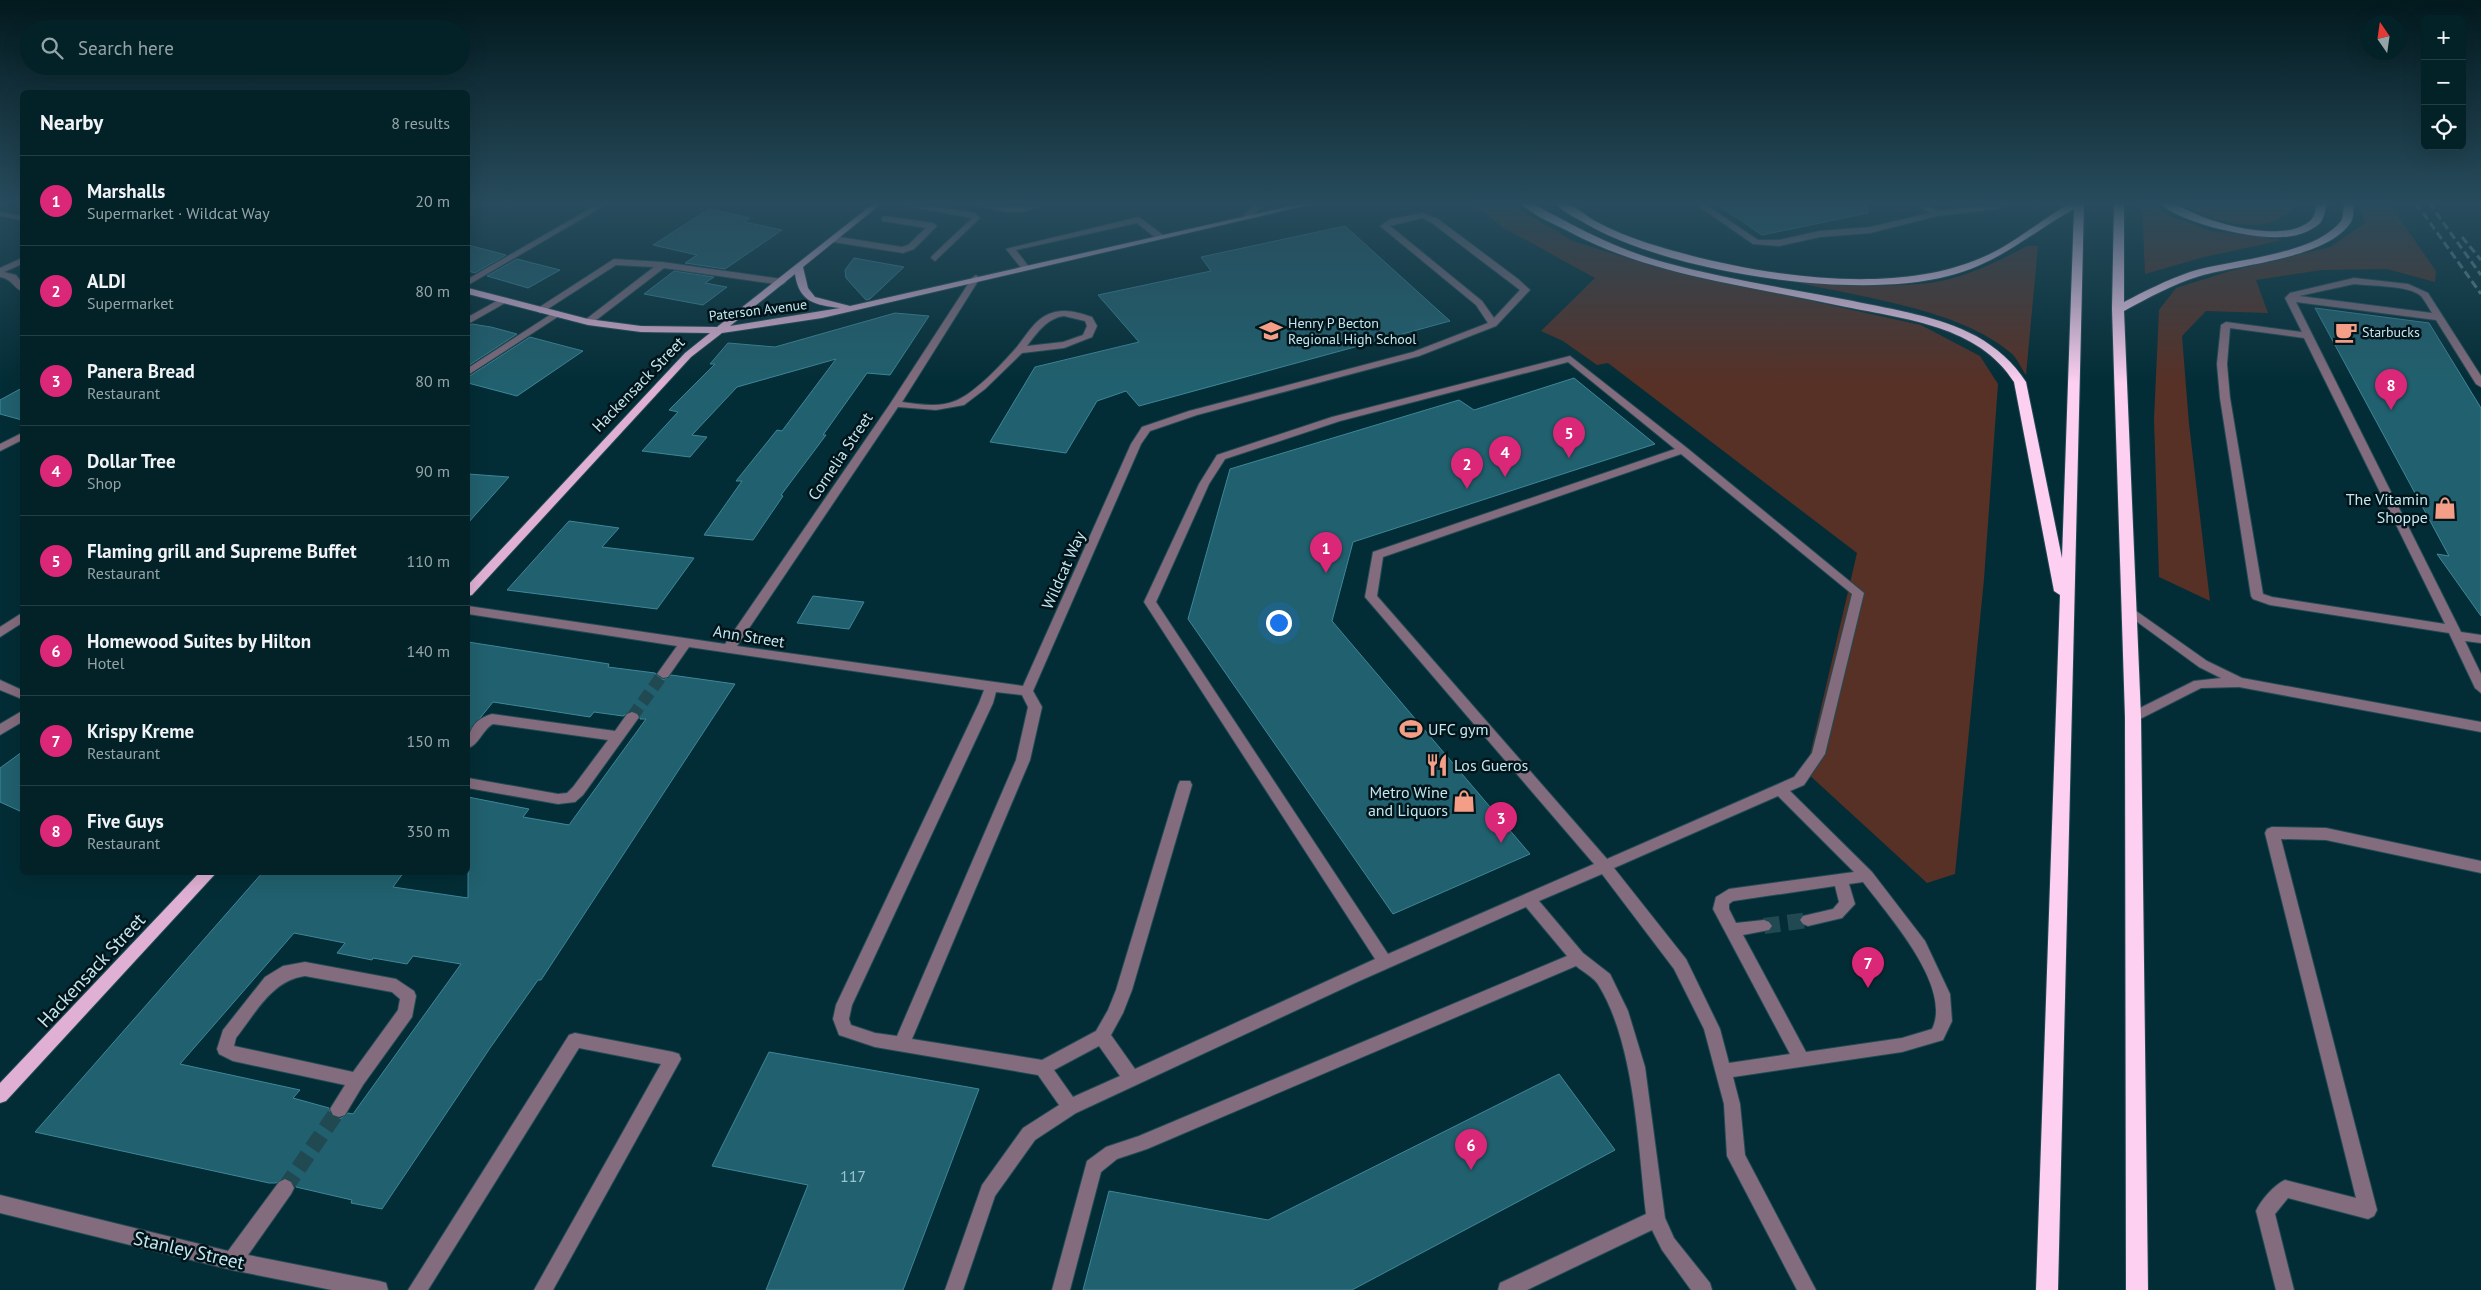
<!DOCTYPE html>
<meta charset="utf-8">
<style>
:root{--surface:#022228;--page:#0c2a30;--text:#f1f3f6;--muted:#96a4a8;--line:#233f45;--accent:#db2777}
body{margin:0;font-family:"PT Sans",sans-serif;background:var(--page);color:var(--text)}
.controls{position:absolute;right:15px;top:15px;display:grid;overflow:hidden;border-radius:8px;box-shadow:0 5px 20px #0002}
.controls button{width:45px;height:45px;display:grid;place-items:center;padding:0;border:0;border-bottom:1px solid var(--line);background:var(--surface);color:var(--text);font:25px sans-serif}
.compass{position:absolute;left:2361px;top:15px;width:45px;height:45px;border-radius:50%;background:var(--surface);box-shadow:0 5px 20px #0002;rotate:347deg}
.you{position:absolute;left:1278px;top:622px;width:18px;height:18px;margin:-12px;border:4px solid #fff;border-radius:50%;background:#1a73e8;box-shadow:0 0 0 8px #1a73e833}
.badge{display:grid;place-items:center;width:32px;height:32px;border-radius:50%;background:var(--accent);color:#fff;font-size:16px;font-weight:700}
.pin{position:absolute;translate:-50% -41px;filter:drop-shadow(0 1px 2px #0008)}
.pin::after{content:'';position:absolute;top:26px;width:18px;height:15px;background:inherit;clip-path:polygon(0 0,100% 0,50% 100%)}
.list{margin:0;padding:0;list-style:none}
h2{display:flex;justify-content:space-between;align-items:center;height:65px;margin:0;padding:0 20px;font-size:21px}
h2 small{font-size:16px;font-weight:400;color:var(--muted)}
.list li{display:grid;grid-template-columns:32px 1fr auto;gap:15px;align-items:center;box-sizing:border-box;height:90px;padding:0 20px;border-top:1px solid var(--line)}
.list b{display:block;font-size:19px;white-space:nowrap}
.list p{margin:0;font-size:16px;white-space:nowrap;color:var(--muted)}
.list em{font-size:16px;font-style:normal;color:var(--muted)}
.icon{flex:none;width:28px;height:28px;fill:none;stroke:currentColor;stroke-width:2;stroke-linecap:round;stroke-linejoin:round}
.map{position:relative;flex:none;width:2481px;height:1290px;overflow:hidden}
.search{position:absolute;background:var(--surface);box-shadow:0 5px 20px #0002;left:20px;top:20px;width:450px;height:55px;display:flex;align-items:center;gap:12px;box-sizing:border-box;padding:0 18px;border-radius:28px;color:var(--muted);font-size:19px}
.panel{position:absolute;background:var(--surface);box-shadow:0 5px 20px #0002;left:20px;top:90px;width:450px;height:785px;border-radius:8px}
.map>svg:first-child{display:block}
</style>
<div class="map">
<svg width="2481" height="1290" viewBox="0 0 2481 1290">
<rect width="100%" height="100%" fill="#032d36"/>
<path fill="#573026" d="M1473 203H1509L1573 241 1656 267 1921 325 1980 356 1998 384 1984 579 1955 874 1927 883 1806 772 1857 553 1608 363 1597 365 1563 341 1541 331 1595 278 1502 227Z
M2142 203H2150L2170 216 2211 231 2283 240 2204 257 2145 274Z
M2179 203H2292L2291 211C2284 215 2277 221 2270 223 2240 230 2204 217 2179 203Z
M2358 203H2389L2436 271 2435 282 2387 269 2321 270 2256 280 2268 313 2206 311 2182 336 2189 424 2210 601 2159 577 2154 419 2159 310 2176 288 2230 271 2330 247 2365 223Z
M2027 246H2038L2026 375C2021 368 2017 358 2011 353 1960 309 1860 297 1795 282 1838 284 1887 288 1930 283 1965 278 1997 262 2027 246Z"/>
<path fill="#21606e" stroke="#3e8799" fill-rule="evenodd" d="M1715 203H1867L1868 213 1762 235Z
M709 209 750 218 744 222 782 230 725 269 685 263 697 255 653 245Z
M1345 226 1450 321 1139 406 1126 391 1097 401 1066 453 990 442 1035 367 1139 342 1098 295 1211 271 1201 257Z
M468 245 506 255 475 273 468 271Z
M854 258 904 267 870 299 866 300 846 278 845 270Z
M517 259 560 270 528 288 487 276Z
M674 271 714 277 705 283 727 287 703 305 644 294Z
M2315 308 2429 323 2481 408V616L2437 554 2449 556Z
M895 313 929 316 890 375 867 373 823 435H826L781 495 783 496 753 540 704 535 742 481H736L777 430 782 431 836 359 737 387 692 435 707 437 690 457 642 451 678 412 669 410 715 364H710L728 343 775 347Z
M472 324 491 327 517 334 468 366V326Z
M530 337 583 351 517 396 468 383V377Z
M1574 378 1655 444 1353 542 1332 621 1530 854 1393 914 1188 619 1230 469 1459 400 1474 410Z
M22 388V420L0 414V400Z
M468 474 509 477 468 523Z
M569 521 619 528 602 547 694 558 657 609 507 590Z
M813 596 864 602 849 629 797 623Z
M468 642 609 664 608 667 655 673 663 680 671 675 735 684 541 980H538L490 1048 382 1209 351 1203 352 1200 296 1187 293 1181 286 1177 276 1183H269L35 1132 263 872H404L393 887 468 898V797L529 809 523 817 569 825 646 719H640L639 713 633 710 623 716 594 712 590 717 493 702 468 733ZM294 933 345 943 337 953 372 960 373 958 407 964 413 956 461 964 353 1114 348 1113 340 1119 331 1116 329 1108 293 1098 300 1090 180 1064Z
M22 752V812L0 802V768Z
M769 1052 979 1089 903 1290H766L808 1185 712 1166Z
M1559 1074 1615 1150 1352 1290H1083L1109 1191 1268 1220Z"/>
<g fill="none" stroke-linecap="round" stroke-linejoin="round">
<path stroke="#204952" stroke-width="12" stroke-dasharray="12 6" stroke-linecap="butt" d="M632 717 663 674"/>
<path stroke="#204952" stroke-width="16" stroke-dasharray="16 8" stroke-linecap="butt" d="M1764 926 1808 920
M285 1188 339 1109"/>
<defs>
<path id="minor" d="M0 203H7L0 206Z
M600 203H609L468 285V279Z
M897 203H913L974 213 980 218 935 261 931 258 932 256 972 218 901 205Z
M970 203C985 201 999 207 1015 207 1025 208 1032 202 1042 203 1024 220 995 209 974 205Z
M1257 203H1265L1250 219H1244V215Z
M1694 203H1703L1758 240H1779L1820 231 1870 227 1930 213 1914 203H1923L1938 211 2007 203 1998 209 1937 216 1870 233 1820 237 1779 246 1753 244Z
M2050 203H2065L2074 206 2070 208Z
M0 212 22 216V220L0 216Z
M1423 213 1438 219 1518 279 1530 290 1496 326 1419 356 1197 415 1150 431 1141 444 1033 691 1042 707 1030 760 912 1039 1042 1060 1096 1031 1108 1010 1116 990 1178 785 1180 781H1190L1192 785 1132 990 1123 1013 1111 1035 1135 1069 1375 959 1144 602 1199 484 1217 455 1332 417 1570 356 1687 448 1864 593 1825 754 1804 785 1790 791 1872 872 1925 941 1950 994 1952 1021 1943 1040 1902 1052 1733 1077 1740 1104 1745 1155 1816 1290H1797L1727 1156 1724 1104 1704 1029 1674 969 1602 874 1539 901 1583 953 1610 974 1628 1011 1645 1067 1665 1218 1674 1238 1710 1283 1712 1290H1691L1662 1250 1652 1230 1527 1290H1498L1500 1283 1646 1214C1638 1146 1635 1045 1599 986 1595 978 1583 972 1576 966L1147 1149 1117 1159 1101 1172 1070 1290H1052L1087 1161 1106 1147 1139 1136 1567 956 1526 907 1357 982 1076 1113 1035 1140 995 1196 963 1290H945L982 1185 1023 1128 1059 1105 1038 1075 875 1047 839 1035 833 1019 836 1005 979 703 984 690 689 647 668 677 663 678 657 674 677 646 468 614V606L725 644 890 404 972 278 976 275 980 278 902 402C918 404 939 408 955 401 974 394 1002 364 1016 348 1027 335 1036 316 1055 312 1068 309 1080 313 1092 317L1097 326 1092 337 1064 348 1022 353 985 389 964 405 936 410 898 407 737 646 1023 686 1131 444 1142 427 1189 411 1413 352 1488 323 1476 305 1380 226 1391 219ZM1422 218 1432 223 1520 290 1494 318 1482 301 1390 226ZM1064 316 1085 321 1087 326 1083 335 1063 342 1027 346C1037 333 1047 318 1064 316ZM1568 362 1675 449 1373 552 1365 597 1594 864 1388 954 1156 602 1209 484 1225 459 1340 421ZM1681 454 1852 594 1812 753 1794 777 1607 859 1377 596 1383 557ZM996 692 1022 695 1028 707 1016 760 897 1036 875 1033 851 1025 849 1019 852 1005 993 703ZM1778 796 1854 872 1729 889 1716 897 1713 909 1790 1054 1729 1063 1720 1029 1686 959 1614 868ZM1863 882C1888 915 1953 987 1932 1029L1902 1038 1806 1052 1743 935 1769 930 1772 926 1769 922 1764 920 1736 923 1729 909V904L1733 901 1835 886 1839 902 1833 909 1803 916 1800 920 1803 924 1808 926 1842 918 1855 904 1849 884ZM1099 1046 1120 1076 1073 1097 1054 1070Z
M885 216 933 223 937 226 914 249 903 253 833 242 829 239 833 236 902 247 908 245 926 228 882 221V217Z
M1139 217 1163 235V239H1157L1137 223 1016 250 1029 267 1025 270 1022 269 1006 249Z
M22 258V264L4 272 16 275 22 283V291C12 287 14 280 0 277V268Z
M614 259 662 262 782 279 786 282 782 285 664 268 591 324H585V320L654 267 616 265 543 312 540 313 535 310Z
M2354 278 2408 284 2428 293 2481 376V387L2476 384 2436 320 2296 302 2461 632 2481 635V643L2465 641 2481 674V693L2475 688 2449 633 2270 605 2253 599 2251 596 2220 398 2217 364 2221 325 2226 322 2302 332 2285 298 2290 293ZM2354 284C2370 286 2409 285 2421 296 2425 301 2429 308 2432 313L2299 296ZM2230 328 2304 338 2445 624 2272 597 2263 594 2230 398 2227 364Z
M502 298 507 301 505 303 468 324V317Z
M556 311 559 312V316L468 375V368Z
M22 433V440L0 451V444Z
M2129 606 2207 661 2242 678 2481 722V732L2239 687 2201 688 2138 720H2128L2126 717 2128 714 2194 681 2221 678 2199 667 2125 613 2123 610Z
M22 613V623L0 637V627Z
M0 680 22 690V699L0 690Z
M22 711V722L0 735V724Z
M632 712 637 714 639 717 637 720 583 795 575 802 558 804 468 788V778L558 794 567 793 573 787 608 740 493 724C483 729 479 745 468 748 468 730 474 719 492 714L615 731 627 714Z
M2272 827 2326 828 2481 861V873L2326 840 2281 839 2377 1210 2374 1216 2368 1219 2288 1198 2275 1214 2294 1290H2276L2256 1211C2261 1200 2274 1185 2285 1180L2356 1198 2265 833 2267 829Z
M305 962 396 979 414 991 416 996 412 1017 363 1085 345 1115 339 1117 333 1115 330 1109 345 1085 233 1061 219 1054 217 1049 223 1030 265 977 283 966ZM305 976 392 992 400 999 398 1010 353 1072 234 1046 236 1038C255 1014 272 980 305 976Z
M575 1033 673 1052 679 1054 681 1059 553 1290H534L661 1064 579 1048 428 1290H408L569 1035Z
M285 1179 291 1182 294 1188 291 1194 248 1255 379 1281 386 1283 388 1290H332L232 1270 0 1213V1195L228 1251 279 1182Z"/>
<path id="major" d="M874 203H882L803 267 808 288 815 297 850 306 1304 203H1317L822 318 722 333 691 357 472 595 468 596V585L685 353 710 333 641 332 588 325 468 294V288L588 319 641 326 717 327ZM795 274C799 302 815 305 840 308L730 326Z
M200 872H217L6 1101 0 1103V1083Z"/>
<path id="highway" d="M1521 203H1532C1575 227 1616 249 1663 262 1725 279 1790 289 1853 301 1895 310 1938 316 1976 336 1997 348 2013 362 2026 382L2062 558 2074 209C2029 234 2000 263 1948 276 1854 301 1666 272 1583 222 1574 217 1562 211 1555 203 1558 203 1563 202 1566 203 1576 206 1586 216 1595 221 1612 230 1629 237 1647 243 1742 273 1886 299 1981 258 2013 245 2040 220 2071 203H2084L2058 1290H2036L2060 595 2054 591 2014 382C1979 326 1905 319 1846 307 1803 298 1760 290 1716 281 1664 270 1614 256 1566 230 1552 223 1532 215 1521 203Z
M2114 203H2124V302C2145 291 2167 280 2190 272 2231 259 2314 256 2341 221 2344 216 2343 208 2344 203H2354C2353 209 2354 217 2351 222 2327 259 2240 264 2200 276 2173 284 2148 298 2124 311L2141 717 2148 1290H2126L2125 717 2112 309Z
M2160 203C2175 201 2189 212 2203 217 2229 227 2288 242 2311 220 2315 216 2316 208 2317 203H2327C2325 209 2324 220 2319 224 2308 233 2294 237 2280 237 2252 239 2179 223 2160 203Z"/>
</defs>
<use href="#minor" stroke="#224b54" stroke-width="2"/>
<use href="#major" stroke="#224b54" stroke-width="2"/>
<use href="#highway" stroke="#224b54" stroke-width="2"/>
<use href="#minor" fill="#836c7d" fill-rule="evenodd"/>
<use href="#major" fill="#dfb0d3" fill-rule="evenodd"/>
<use href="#highway" fill="#fdcff1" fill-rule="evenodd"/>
<path stroke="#658b95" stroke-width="3" stroke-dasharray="8 4" stroke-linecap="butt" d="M2416 203 2481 294
M2429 203 2481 275
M2462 237 2481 260"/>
</g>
<linearGradient id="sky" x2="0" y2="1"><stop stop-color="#02191e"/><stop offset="0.53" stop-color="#284c5d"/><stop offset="1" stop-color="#284c5d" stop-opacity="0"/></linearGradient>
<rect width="2481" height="383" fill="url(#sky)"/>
<defs>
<symbol id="school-bare" viewBox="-9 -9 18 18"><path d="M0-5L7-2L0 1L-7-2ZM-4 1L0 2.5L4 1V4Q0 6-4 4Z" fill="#f49e87" stroke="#001419" stroke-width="2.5" paint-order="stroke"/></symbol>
<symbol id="cafe-bare" viewBox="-9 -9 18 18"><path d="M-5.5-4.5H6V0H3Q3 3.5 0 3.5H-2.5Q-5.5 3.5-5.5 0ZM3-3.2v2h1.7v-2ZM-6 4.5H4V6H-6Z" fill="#f49e87" stroke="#001419" stroke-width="2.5" paint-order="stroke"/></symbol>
<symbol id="shop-bare" viewBox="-9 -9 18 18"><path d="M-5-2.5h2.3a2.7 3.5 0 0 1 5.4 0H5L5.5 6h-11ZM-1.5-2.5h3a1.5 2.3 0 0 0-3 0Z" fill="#f49e87" stroke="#001419" stroke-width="2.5" paint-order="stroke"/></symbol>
<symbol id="stadium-bare" viewBox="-9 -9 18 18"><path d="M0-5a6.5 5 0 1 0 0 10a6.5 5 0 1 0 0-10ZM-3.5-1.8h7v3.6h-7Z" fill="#f49e87" stroke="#001419" stroke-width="2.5" paint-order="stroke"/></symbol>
<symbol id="restaurant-bare" viewBox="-9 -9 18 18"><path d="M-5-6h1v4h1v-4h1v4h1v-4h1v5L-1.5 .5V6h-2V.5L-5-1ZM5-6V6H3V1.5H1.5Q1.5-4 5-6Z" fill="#f49e87" stroke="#001419" stroke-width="2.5" paint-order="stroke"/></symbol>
</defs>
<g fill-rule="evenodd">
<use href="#school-bare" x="1255" y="315" width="32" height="32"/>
<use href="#cafe-bare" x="2330" y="316" width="32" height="32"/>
<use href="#shop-bare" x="2429" y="492" width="32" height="32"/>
<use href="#stadium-bare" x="1395" y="713" width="32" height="32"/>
<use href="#restaurant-bare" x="1421" y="749" width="32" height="32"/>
<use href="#shop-bare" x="1448" y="785" width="32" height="32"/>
</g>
<g text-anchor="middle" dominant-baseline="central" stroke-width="5" stroke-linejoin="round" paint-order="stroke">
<g font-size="14" fill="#c3e6f0" stroke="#001419">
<text transform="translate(758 310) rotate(-7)">Paterson Avenue</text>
</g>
<g font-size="14" fill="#c3e6f0" stroke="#001419" text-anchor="start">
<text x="1288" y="323">Henry P Becton<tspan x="1288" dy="16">Regional High School</tspan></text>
<text x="2362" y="332">Starbucks</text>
</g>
<g font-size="16" fill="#c3e6f0" stroke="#001419">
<text transform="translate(638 384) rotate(-46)">Hackensack Street</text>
<text transform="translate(840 456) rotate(-56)">Cornelia Street</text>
<text transform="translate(1063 570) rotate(-66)">Wildcat Way</text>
<text transform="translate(749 636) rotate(9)">Ann Street</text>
</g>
<g font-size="16" fill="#c3e6f0" stroke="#001419" text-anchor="end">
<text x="2428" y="499">The Vitamin<tspan x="2428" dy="18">Shoppe</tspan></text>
<text x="1428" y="729" text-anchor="start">UFC gym</text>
<text x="1454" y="765" text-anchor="start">Los Gueros</text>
<text x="1448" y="792">Metro Wine<tspan x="1448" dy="18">and Liquors</tspan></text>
</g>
<g font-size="16" fill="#9ac4d0">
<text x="853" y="1176">117</text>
</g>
<g font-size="19" fill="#c3e6f0" stroke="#001419">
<text transform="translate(91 970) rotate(-47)">Hackensack Street</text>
<text transform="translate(189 1250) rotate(13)">Stanley Street</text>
</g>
</g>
</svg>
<div class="controls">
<button>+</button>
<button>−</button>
<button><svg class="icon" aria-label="locate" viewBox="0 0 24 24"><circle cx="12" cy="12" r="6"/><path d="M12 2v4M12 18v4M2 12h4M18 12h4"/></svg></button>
</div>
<svg class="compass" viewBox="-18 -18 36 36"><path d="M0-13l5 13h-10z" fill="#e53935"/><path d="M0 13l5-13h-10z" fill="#96a4a8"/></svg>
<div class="you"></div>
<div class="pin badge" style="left:1326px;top:573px">1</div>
<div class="pin badge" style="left:1467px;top:489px">2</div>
<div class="pin badge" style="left:1501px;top:843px">3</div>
<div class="pin badge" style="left:1505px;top:477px">4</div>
<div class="pin badge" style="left:1569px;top:458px">5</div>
<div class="pin badge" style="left:1471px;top:1170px">6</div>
<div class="pin badge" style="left:1868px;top:988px">7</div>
<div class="pin badge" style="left:2391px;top:410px">8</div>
<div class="search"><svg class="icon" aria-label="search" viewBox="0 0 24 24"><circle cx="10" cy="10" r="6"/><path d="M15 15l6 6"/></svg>Search here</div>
<section class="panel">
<h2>Nearby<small>8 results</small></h2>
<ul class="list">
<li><span class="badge">1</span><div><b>Marshalls</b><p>Supermarket · Wildcat Way</p></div><em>20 m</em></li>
<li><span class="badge">2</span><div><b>ALDI</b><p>Supermarket</p></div><em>80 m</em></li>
<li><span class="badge">3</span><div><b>Panera Bread</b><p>Restaurant</p></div><em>80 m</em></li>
<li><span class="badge">4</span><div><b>Dollar Tree</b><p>Shop</p></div><em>90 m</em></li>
<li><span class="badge">5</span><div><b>Flaming grill and Supreme Buffet</b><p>Restaurant</p></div><em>110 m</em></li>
<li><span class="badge">6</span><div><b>Homewood Suites by Hilton</b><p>Hotel</p></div><em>140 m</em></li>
<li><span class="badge">7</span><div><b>Krispy Kreme</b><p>Restaurant</p></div><em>150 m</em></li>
<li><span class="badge">8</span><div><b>Five Guys</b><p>Restaurant</p></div><em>350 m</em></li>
</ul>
</section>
</div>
